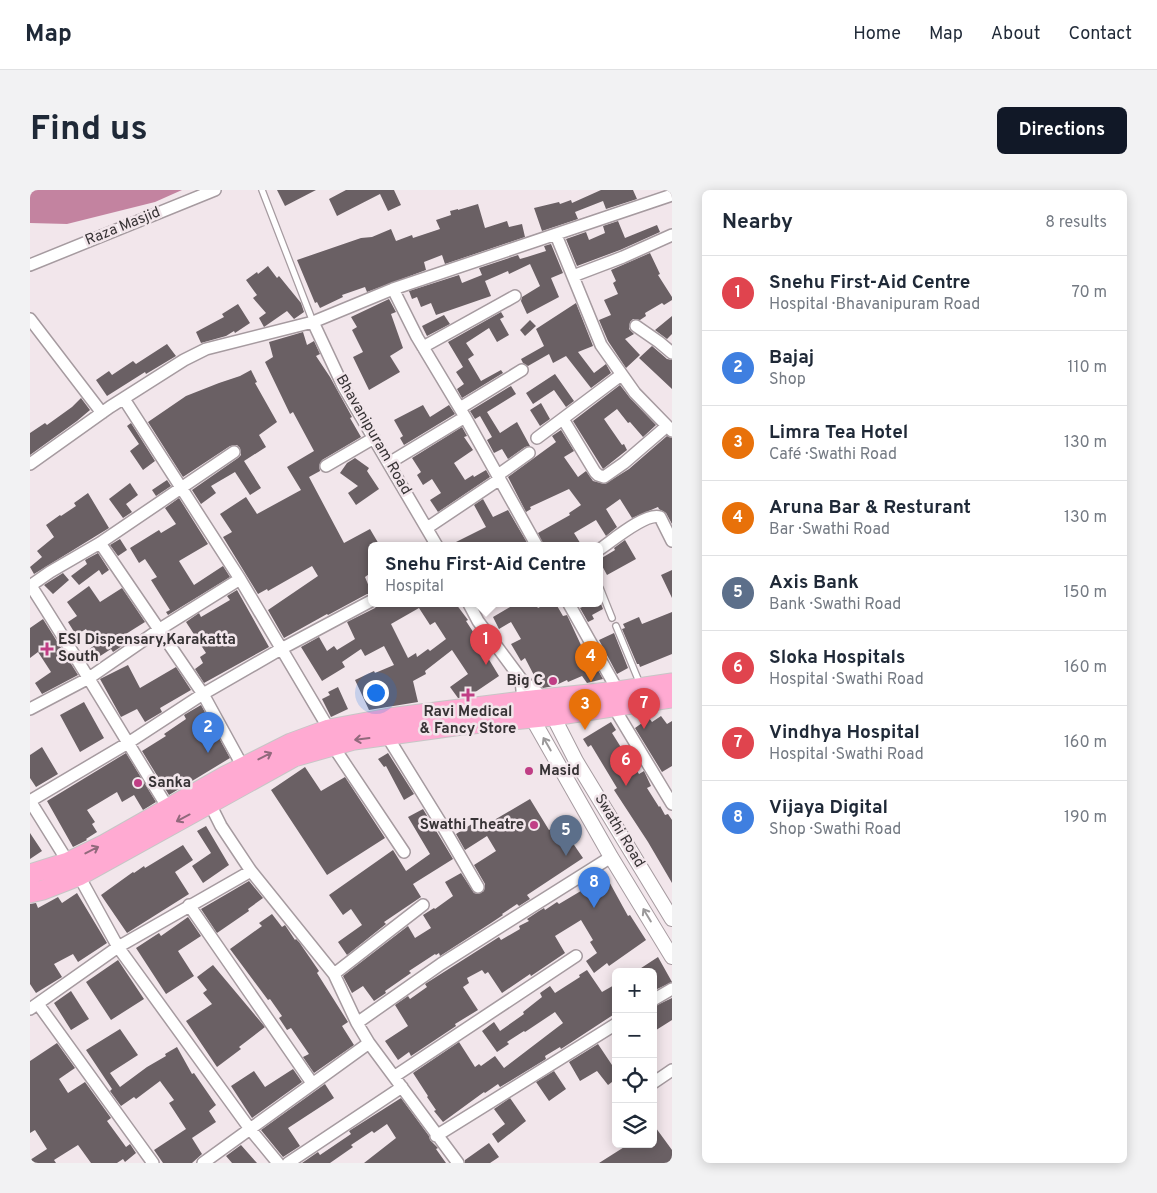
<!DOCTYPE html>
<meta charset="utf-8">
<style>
:root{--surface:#fff;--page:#f2f2f3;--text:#1f2937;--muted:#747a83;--line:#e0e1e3;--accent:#111827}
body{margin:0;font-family:Overpass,sans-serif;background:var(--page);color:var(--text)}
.controls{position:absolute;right:15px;bottom:15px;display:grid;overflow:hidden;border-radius:8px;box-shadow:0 2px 12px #0003}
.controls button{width:45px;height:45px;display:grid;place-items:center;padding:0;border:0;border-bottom:1px solid var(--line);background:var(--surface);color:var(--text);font:25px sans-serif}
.you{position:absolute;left:345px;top:502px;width:18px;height:18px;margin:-12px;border:4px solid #fff;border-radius:50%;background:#1a73e8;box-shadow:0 0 0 8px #1a73e833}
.badge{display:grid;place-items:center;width:32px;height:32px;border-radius:50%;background:var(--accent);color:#fff;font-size:16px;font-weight:700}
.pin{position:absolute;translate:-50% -41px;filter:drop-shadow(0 1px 2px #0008)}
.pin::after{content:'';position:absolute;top:26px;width:18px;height:15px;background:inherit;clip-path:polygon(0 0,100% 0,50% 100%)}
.popup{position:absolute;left:338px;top:352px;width:235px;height:65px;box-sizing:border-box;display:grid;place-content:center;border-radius:8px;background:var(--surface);filter:drop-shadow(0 1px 4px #0005);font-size:16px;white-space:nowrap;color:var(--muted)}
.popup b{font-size:19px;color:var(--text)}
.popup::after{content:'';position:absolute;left:50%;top:100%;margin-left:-10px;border:10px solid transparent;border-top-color:var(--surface)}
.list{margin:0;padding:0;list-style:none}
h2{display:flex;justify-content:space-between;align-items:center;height:65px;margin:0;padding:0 20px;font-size:21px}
h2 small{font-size:16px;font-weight:400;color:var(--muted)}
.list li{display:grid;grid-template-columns:32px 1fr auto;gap:15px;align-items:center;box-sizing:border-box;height:75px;padding:0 20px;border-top:1px solid var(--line)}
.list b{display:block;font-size:19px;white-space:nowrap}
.list p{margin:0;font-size:16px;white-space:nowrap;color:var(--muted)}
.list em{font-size:16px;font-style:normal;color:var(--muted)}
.icon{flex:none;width:28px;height:28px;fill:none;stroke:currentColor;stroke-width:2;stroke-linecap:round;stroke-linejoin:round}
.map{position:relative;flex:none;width:642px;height:973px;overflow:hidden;border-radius:8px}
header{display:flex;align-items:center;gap:30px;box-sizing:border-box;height:70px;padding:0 25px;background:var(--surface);border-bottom:1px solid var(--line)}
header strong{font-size:24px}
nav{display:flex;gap:28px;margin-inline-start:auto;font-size:18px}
.intro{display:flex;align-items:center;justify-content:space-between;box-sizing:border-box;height:120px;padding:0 30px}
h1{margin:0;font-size:35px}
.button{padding:12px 22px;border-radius:8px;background:var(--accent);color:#fff;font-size:18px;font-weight:700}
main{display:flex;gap:30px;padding:0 30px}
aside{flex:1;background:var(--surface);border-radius:8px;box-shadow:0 2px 12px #0003}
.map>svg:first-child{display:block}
</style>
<header>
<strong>Map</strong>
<nav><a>Home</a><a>Map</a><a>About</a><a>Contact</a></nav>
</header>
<div class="intro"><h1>Find us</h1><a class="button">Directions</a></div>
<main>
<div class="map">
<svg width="642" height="973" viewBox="0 0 642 973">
<rect width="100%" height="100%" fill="#f2e6eb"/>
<path fill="#c383a0" d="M0 0H152L125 12 37 34 0 33Z"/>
<path fill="#6a6064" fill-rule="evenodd" d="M247 0H286L255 16Z
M316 0H364L371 15 358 21 350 4 307 26 299 9Z
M571 0H603L607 9 576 19 573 11 545 22 548 29 512 41 504 18 529 12 530 14 541 10 542 13Z
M448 14 455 38 477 31 479 37 492 34 495 47 415 74 412 65 394 72 396 80 337 102 335 97 312 105 313 107 290 118 287 112 285 113 267 70 331 48 342 47 361 39 366 51 382 45 383 48 410 39 406 30 421 25 420 21 428 19V20Z
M588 31 595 48 627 35 630 42 590 60 547 76 536 49 556 42 559 50 575 43 573 36Z
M521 54 533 83 521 88 529 107 497 124 491 111 492 107 510 96 500 74 479 84 478 81 455 91 461 106 406 125 401 113 391 117 387 107 382 109 379 101 429 85 432 93 452 85 449 78 488 65 490 69 497 67 516 61 514 56Z
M620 63 630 84 628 85 642 107V110L634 115 632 113 615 123 616 126 610 130 603 129 600 132 599 139 604 144 595 149 610 165 596 178 578 151 569 130 581 125 574 110 588 104 583 93 586 91 581 80Z
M238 76 247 88 249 86 271 113 274 122 264 129 257 121 234 137 229 128 236 123 223 108 227 105 216 90 227 82 228 84Z
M359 109 366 122 361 124 373 158 360 166 370 182 339 200 323 167 333 162 322 140 327 137 321 127Z
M546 113 563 156 548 162 564 183 576 174 581 183 561 198 536 166 523 173 519 164 498 176 493 173 491 169 514 156 506 139Z
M208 114 220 133 205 143 204 141 196 146 171 153 166 142 194 127 192 124Z
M471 122 474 127 470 129 479 145 467 152 459 138 436 153 444 165 438 169 451 191 471 180 473 183 432 208 427 199 434 194 426 182 433 177 418 152Z
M414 125 420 134 397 146 392 136Z
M642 126V144L637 149 625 140Z
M500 130 506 136 495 146 490 140Z
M273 142 277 155 284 151 290 164 286 166 300 187 322 227 320 228 331 247 292 270 289 276 290 281 279 287 314 353 340 339 350 356H342V382L335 387 342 404H337L298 425 297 424 254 448 238 420 288 386 282 376 238 401 237 399 228 404 193 347 202 342 190 324 216 307 227 324 271 300 257 277 284 261 263 222 260 224 235 172 243 167 239 152Z
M137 154 146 166 116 184 115 182 77 206 66 190 79 181 82 185 103 171 106 174Z
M622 156 637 169 642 170V199L609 168Z
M221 180 227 192 225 193 247 232 229 245 236 257 214 271 231 298 220 305 205 282 181 296 186 303 171 314 162 300 208 268 211 265 210 258 207 255 200 256 153 287 118 232 156 206 189 193 210 186Z
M525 184 544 211 536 217 524 200 503 214 496 203Z
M590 195 600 208 626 235 613 247 600 232 598 233 587 219 574 229 592 255 594 254 597 260 573 279 543 231Z
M481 196 486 204 457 222 470 243 487 232 500 256 495 257 478 269 472 259 464 263 457 250 462 247 450 226 445 229 440 221Z
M51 208 60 220 47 231 0 265V243L15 233 17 235 42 217Z
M511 213 520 229 510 236 500 220Z
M393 215 400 227 419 215 425 224 374 255 370 248 373 246 364 230Z
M101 233 125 271 113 280 100 261 109 254 97 236Z
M432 237 437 246 434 247 443 260 424 273 435 290 443 285 444 287 456 280 460 287 408 322 400 310 411 303 402 289 393 295 387 285 391 282 382 268Z
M531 240 544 261 534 267 548 287 556 281 563 291 575 294 599 279 637 246 642 248V334L636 323 629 319 628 317 602 328 590 309 576 319 587 337 576 346 566 330 544 343 552 356H514L508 343 540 325 539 323 551 315 539 299 500 317 501 319 496 322 478 287 526 252 522 246Z
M325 268 339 278 337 281 349 299 326 315 318 303 328 296 310 283 317 273Z
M137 290 141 296 126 306 122 300Z
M100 293 108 305 96 314 102 322 93 328 79 309Z
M58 303 79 338 4 384 0 377 12 367 7 361 24 347 16 335 30 325 31 326 46 316 44 313Z
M149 308 178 354 149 371 164 395 193 376 200 387 138 425 136 422 140 420 121 390 127 387 115 369 109 373 100 358 129 340 131 343 146 334 135 318Z
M453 309 463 327 478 320 499 356H418L456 337 444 315Z
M90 349 97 360 88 366 80 355Z
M595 350 606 369 577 385 570 372V369L585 360 584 358Z
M68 363 79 380 72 385 69 380 49 395 41 386 57 374 55 370Z
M642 380V408L631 385Z
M33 383 39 390 23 404 14 395Z
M59 396 70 412 92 398 115 432 91 447 95 454 83 462 81 459 64 470 58 460 65 455 56 439 46 445 38 432 47 426 37 412Z
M207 400 239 457 174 493 165 479 173 473 170 467 176 463 156 432 169 423 171 427 200 410 197 406Z
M348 414H426L438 430 436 431 453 457 452 458 469 486 438 507 428 508 420 497 438 484 422 460 395 481 396 484 383 491 388 512 339 520 325 490 344 481 345 483 364 475 354 456 335 466 331 459 312 472 315 477 292 491 271 457 289 447 297 461 304 456 307 460 325 449 317 432 345 418ZM389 418 400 435 405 432 416 449 400 461 398 459 387 467 386 463 378 468 361 434Z
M485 414H505L508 418 516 414H526L533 426 537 425 557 468 560 466 573 489 557 493 552 486 538 492 537 490 524 496 513 498 508 493 495 468 491 471 481 454 491 449 481 432 469 439 463 427Z
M559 414H571L573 419 562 425 564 429 558 432 550 418Z
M642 422V464L610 477 609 474H607L592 439 595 438 593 434 609 427 612 434Z
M13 429 48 485 12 504 5 493 21 482 8 462 0 468V438Z
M584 443 598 478 587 484 569 450Z
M98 475 110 498 146 477 161 500 130 518 132 522 115 532 107 519 91 527 70 489Z
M308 497 318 519 301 527 292 509 300 505 298 502Z
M54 512 74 548 50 562 30 525Z
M171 515 200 568 139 605 112 561 136 546 134 544 156 529 154 525Z
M631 526 637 534 642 531V576L632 582 605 538 619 528 622 532Z
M581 532 586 540 582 543 597 567 609 584 614 581 621 596 617 598 629 617 630 616 635 625 638 624 642 630V693L618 652 584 600 587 598 561 555 558 557 553 549Z
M12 557 28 584 6 597 0 588V565Z
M96 563 126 612 113 620 104 605 92 612 87 602 57 620 65 632 62 634 67 642 56 649 57 650 43 657 17 611Z
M358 563 384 604 374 610 356 576 354 577 348 569Z
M275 577 291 601 315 587 355 648 297 685 241 600Z
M500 609 519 640 529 634 538 650 540 649 553 668 497 705 500 709 489 716 487 714 472 724 473 725 461 733 410 766 409 763 406 765 405 764 379 781 381 783 355 801 356 803 344 811 333 796 322 803 313 786 378 736 385 748 401 738 393 725 404 718 405 719 423 706 415 692 431 683 444 703 448 704 454 701 455 694 444 675 466 661 457 646 435 660 426 644 445 632 449 639Z
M393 619 423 669 383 694 391 707 354 732 356 734 317 765 308 752 332 735 321 719 313 725 299 705 363 660 376 681 400 664 378 627Z
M176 636 199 675 173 693 162 676 181 663 167 641Z
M0 643 12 661 0 669Z
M153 655 163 670 145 682 159 704 97 743 71 705 103 682 104 683 114 676 115 678Z
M576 686 598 726 600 725 616 750 579 776 577 773 564 783 556 771 567 763 560 752 563 750 551 730 525 746 535 763 501 786 500 784 472 803 458 782 455 784 452 780 437 788 439 793 433 797 448 820 425 834 426 836 381 866 379 862 368 870 355 851 378 836 365 815 378 806 380 809 397 797 395 794 469 747 471 750 490 739 489 736 499 731 497 729 509 721 514 718 515 720 527 712 529 714Z
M219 691 233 708 218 719 219 721 187 743 171 719Z
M47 703 77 753 48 772 43 764 24 774 32 787 6 803 0 794V714L6 713 8 718 28 707 32 713Z
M242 724 252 737 255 735 265 750 266 749 269 752 289 781 287 783 318 832 312 836 324 855 284 883 273 867 279 864 261 838 257 840 249 828 252 826 240 809 238 810 200 759 232 736 229 733Z
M158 727 171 746 148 761 164 786 136 804 106 758 129 743 131 746Z
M628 767 642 792 623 801V782H605Z
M88 770 114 809 81 830 56 792Z
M183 775 235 837 209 857 211 859 187 877 156 831 182 814 173 803 177 800 167 787Z
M557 780 572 802 586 794V823L531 859 530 857 515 866 516 869 470 897 468 894 455 903 454 902 413 932 404 921 406 920 397 907 398 906 383 883 429 852 445 877 449 874 451 876 465 866 474 878 533 833 525 822 495 842 494 841 477 852 479 854 467 862 452 841 464 832 470 841 494 824 493 822 512 807 510 803 520 796 525 803 550 787 549 785Z
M41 801 59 829 41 840 24 813Z
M642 808V830L623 842V817Z
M90 839 108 865 80 883 90 897 117 877 136 866 135 864 147 857 162 884 164 883 186 915 179 921 186 932 162 948 172 964 162 973H133L124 960 156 939 139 913 144 910 130 891 106 909 104 907 91 916 80 901 82 899 56 860Z
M27 853 45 878 29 889 38 903 55 892 81 928 77 931 96 957 100 954 106 963 95 972 93 969 87 973H61L48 955 24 970 26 973H0V970L17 959 5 940 0 943V871Z
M568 854 582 875 586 873V889L578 895 567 881 550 891 539 872Z
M263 879 272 892 222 928 201 896 224 881 235 897Z
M524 881 536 899 519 911 506 892Z
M295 894 304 908 258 938 270 956 253 967 231 940Z
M371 908 399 946 400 950 408 958 406 959 416 973H334L366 948 357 934 344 943 342 941 321 955 323 957 300 973H272L288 962 290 965 321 944 319 941Z
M480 908 496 931 468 953 462 944 475 934 464 919Z
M623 934 642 960V970L638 973H569L599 954H623Z
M459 953 469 967 460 973H435V970Z
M211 955 227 973H202L196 966Z"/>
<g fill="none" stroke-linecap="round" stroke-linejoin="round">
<defs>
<path id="service" d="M232 0 283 132
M570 398 582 428
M586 436 610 494"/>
<path id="minor" d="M526 45 571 155 605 203 642 241
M0 75 185 0
M543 86 593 67 642 45
M363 99 387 147 435 227 507 356
M0 129 72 223
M283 132 313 196 407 356
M606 136 629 152 642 163
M393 157 485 106
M94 209 210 389 299 539
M430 218 492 180
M533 229 565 282 568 285 574 287 594 273 637 236
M507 248 591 185
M359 273 435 227
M0 274 80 217 154 170 176 159 283 132 363 99 642 5
M296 276 344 248
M468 285 499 263
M397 338 470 289
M70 353 173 504 213 577
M570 359C582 351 616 322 630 327L642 351
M0 396 20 382 70 353 204 262
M1 396C48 469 92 544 138 618
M439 414 448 431 491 489 493 511
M539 414 588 501
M491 489 515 509
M583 516 642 614
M0 519 59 488 130 439 210 389
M357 546 412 635 448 697
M303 556 374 662
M0 611 98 553 173 504 251 459 341 411
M0 611 38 672
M180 614 191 636 221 681 304 784 327 833 339 853
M49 686 88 757 220 939 339 853 428 973
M159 715 282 893
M304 784 393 715
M623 810 642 799
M8 814 123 973
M0 819 88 757 221 681
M327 833 411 774 581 667
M365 886 546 766
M623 893 642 880
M406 946 586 834
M173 973 220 939 248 973
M258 973 372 897"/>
<path id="tertiary" d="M523 526 546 571 642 729
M502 528 581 667 642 767"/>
<path id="trunk" d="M0 684 38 672 75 654 195 586 261 553 299 539 359 528 493 511 588 501 642 493
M0 703 13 700 49 686 264 567 324 550 432 535 523 526 642 508"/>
</defs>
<use href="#service" stroke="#a69ba0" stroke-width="8"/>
<use href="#minor" stroke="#a69ba0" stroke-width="14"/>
<use href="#tertiary" stroke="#a69ba0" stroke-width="16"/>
<use href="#trunk" stroke="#c7c6c6" stroke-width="21"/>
<use href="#service" stroke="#fff" stroke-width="5.5"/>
<use href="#minor" stroke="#fff" stroke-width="11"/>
<use href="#tertiary" stroke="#fff" stroke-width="14"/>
<use href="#trunk" stroke="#ffaad2" stroke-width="19"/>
</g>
<defs><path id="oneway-shaft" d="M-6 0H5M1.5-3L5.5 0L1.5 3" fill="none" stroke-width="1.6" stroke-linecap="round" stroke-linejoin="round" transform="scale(1.25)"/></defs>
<g stroke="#91697c">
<use href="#oneway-shaft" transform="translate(332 549) rotate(173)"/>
<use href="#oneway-shaft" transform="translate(235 566) rotate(-27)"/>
<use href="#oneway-shaft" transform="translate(153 628) rotate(152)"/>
<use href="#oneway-shaft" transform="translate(62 660) rotate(-27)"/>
</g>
<g stroke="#9b999a">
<use href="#oneway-shaft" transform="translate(517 554) rotate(-120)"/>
<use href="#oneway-shaft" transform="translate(617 725) rotate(-121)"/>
</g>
<g fill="#c03e85" stroke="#f2e6eb" stroke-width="2">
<path d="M14.5 451.5h5v5h5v5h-5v5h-5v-5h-5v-5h5z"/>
<circle cx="523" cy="491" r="5"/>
<path d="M435.5 497.5h5v5h5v5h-5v5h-5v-5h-5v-5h5z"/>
<circle cx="499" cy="581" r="5"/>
<circle cx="108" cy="593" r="5"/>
<circle cx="504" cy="635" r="5"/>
</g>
<g text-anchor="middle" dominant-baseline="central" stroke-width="5" stroke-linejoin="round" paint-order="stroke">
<g font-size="15" fill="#373335" stroke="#f2e6eb">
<text transform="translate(93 37) rotate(-22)">Raza Masjid</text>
<text transform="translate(343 245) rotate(60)">Bhavanipuram Road</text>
<text transform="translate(589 641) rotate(59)">Swathi Road</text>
</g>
<g font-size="15" font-weight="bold" fill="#373335" stroke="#f2e6eb" text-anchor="start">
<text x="28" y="450">ESI Dispensary,Karakatta<tspan x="28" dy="17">South</tspan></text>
<text x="513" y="491" text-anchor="end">Big C</text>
<text x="438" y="522" text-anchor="middle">Ravi Medical<tspan x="438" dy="17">&amp; Fancy Store</tspan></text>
<text x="509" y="581">Masid</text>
<text x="118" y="593">Sanka</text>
<text x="494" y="635" text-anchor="end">Swathi Theatre</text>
</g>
</g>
</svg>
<div class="controls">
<button>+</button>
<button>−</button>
<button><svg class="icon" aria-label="locate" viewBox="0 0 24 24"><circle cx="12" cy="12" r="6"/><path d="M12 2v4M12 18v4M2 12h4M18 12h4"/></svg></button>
<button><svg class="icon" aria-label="layers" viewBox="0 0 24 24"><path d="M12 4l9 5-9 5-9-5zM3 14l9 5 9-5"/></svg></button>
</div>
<div class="you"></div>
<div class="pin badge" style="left:456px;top:475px;background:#e0444e">1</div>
<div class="popup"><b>Snehu First-Aid Centre</b>Hospital</div>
<div class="pin badge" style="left:178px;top:563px;background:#3f7fe0">2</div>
<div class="pin badge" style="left:555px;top:540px;background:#e8710a">3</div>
<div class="pin badge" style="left:561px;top:492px;background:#e8710a">4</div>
<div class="pin badge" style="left:536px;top:666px;background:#5c6f8a">5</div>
<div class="pin badge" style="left:596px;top:596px;background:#e0444e">6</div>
<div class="pin badge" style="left:614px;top:539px;background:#e0444e">7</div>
<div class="pin badge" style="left:564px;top:718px;background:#3f7fe0">8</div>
</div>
<aside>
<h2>Nearby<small>8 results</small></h2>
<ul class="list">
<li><span class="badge" style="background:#e0444e">1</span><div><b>Snehu First-Aid Centre</b><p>Hospital · Bhavanipuram Road</p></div><em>70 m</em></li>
<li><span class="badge" style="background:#3f7fe0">2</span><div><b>Bajaj</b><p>Shop</p></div><em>110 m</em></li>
<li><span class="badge" style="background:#e8710a">3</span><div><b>Limra Tea Hotel</b><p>Café · Swathi Road</p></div><em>130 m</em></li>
<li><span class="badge" style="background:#e8710a">4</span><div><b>Aruna Bar &amp; Resturant</b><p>Bar · Swathi Road</p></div><em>130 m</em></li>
<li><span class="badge" style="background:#5c6f8a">5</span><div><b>Axis Bank</b><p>Bank · Swathi Road</p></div><em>150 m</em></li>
<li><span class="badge" style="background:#e0444e">6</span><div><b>Sloka Hospitals</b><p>Hospital · Swathi Road</p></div><em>160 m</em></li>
<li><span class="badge" style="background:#e0444e">7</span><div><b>Vindhya Hospital</b><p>Hospital · Swathi Road</p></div><em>160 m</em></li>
<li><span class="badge" style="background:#3f7fe0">8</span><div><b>Vijaya Digital</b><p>Shop · Swathi Road</p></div><em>190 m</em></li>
</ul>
</aside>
</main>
